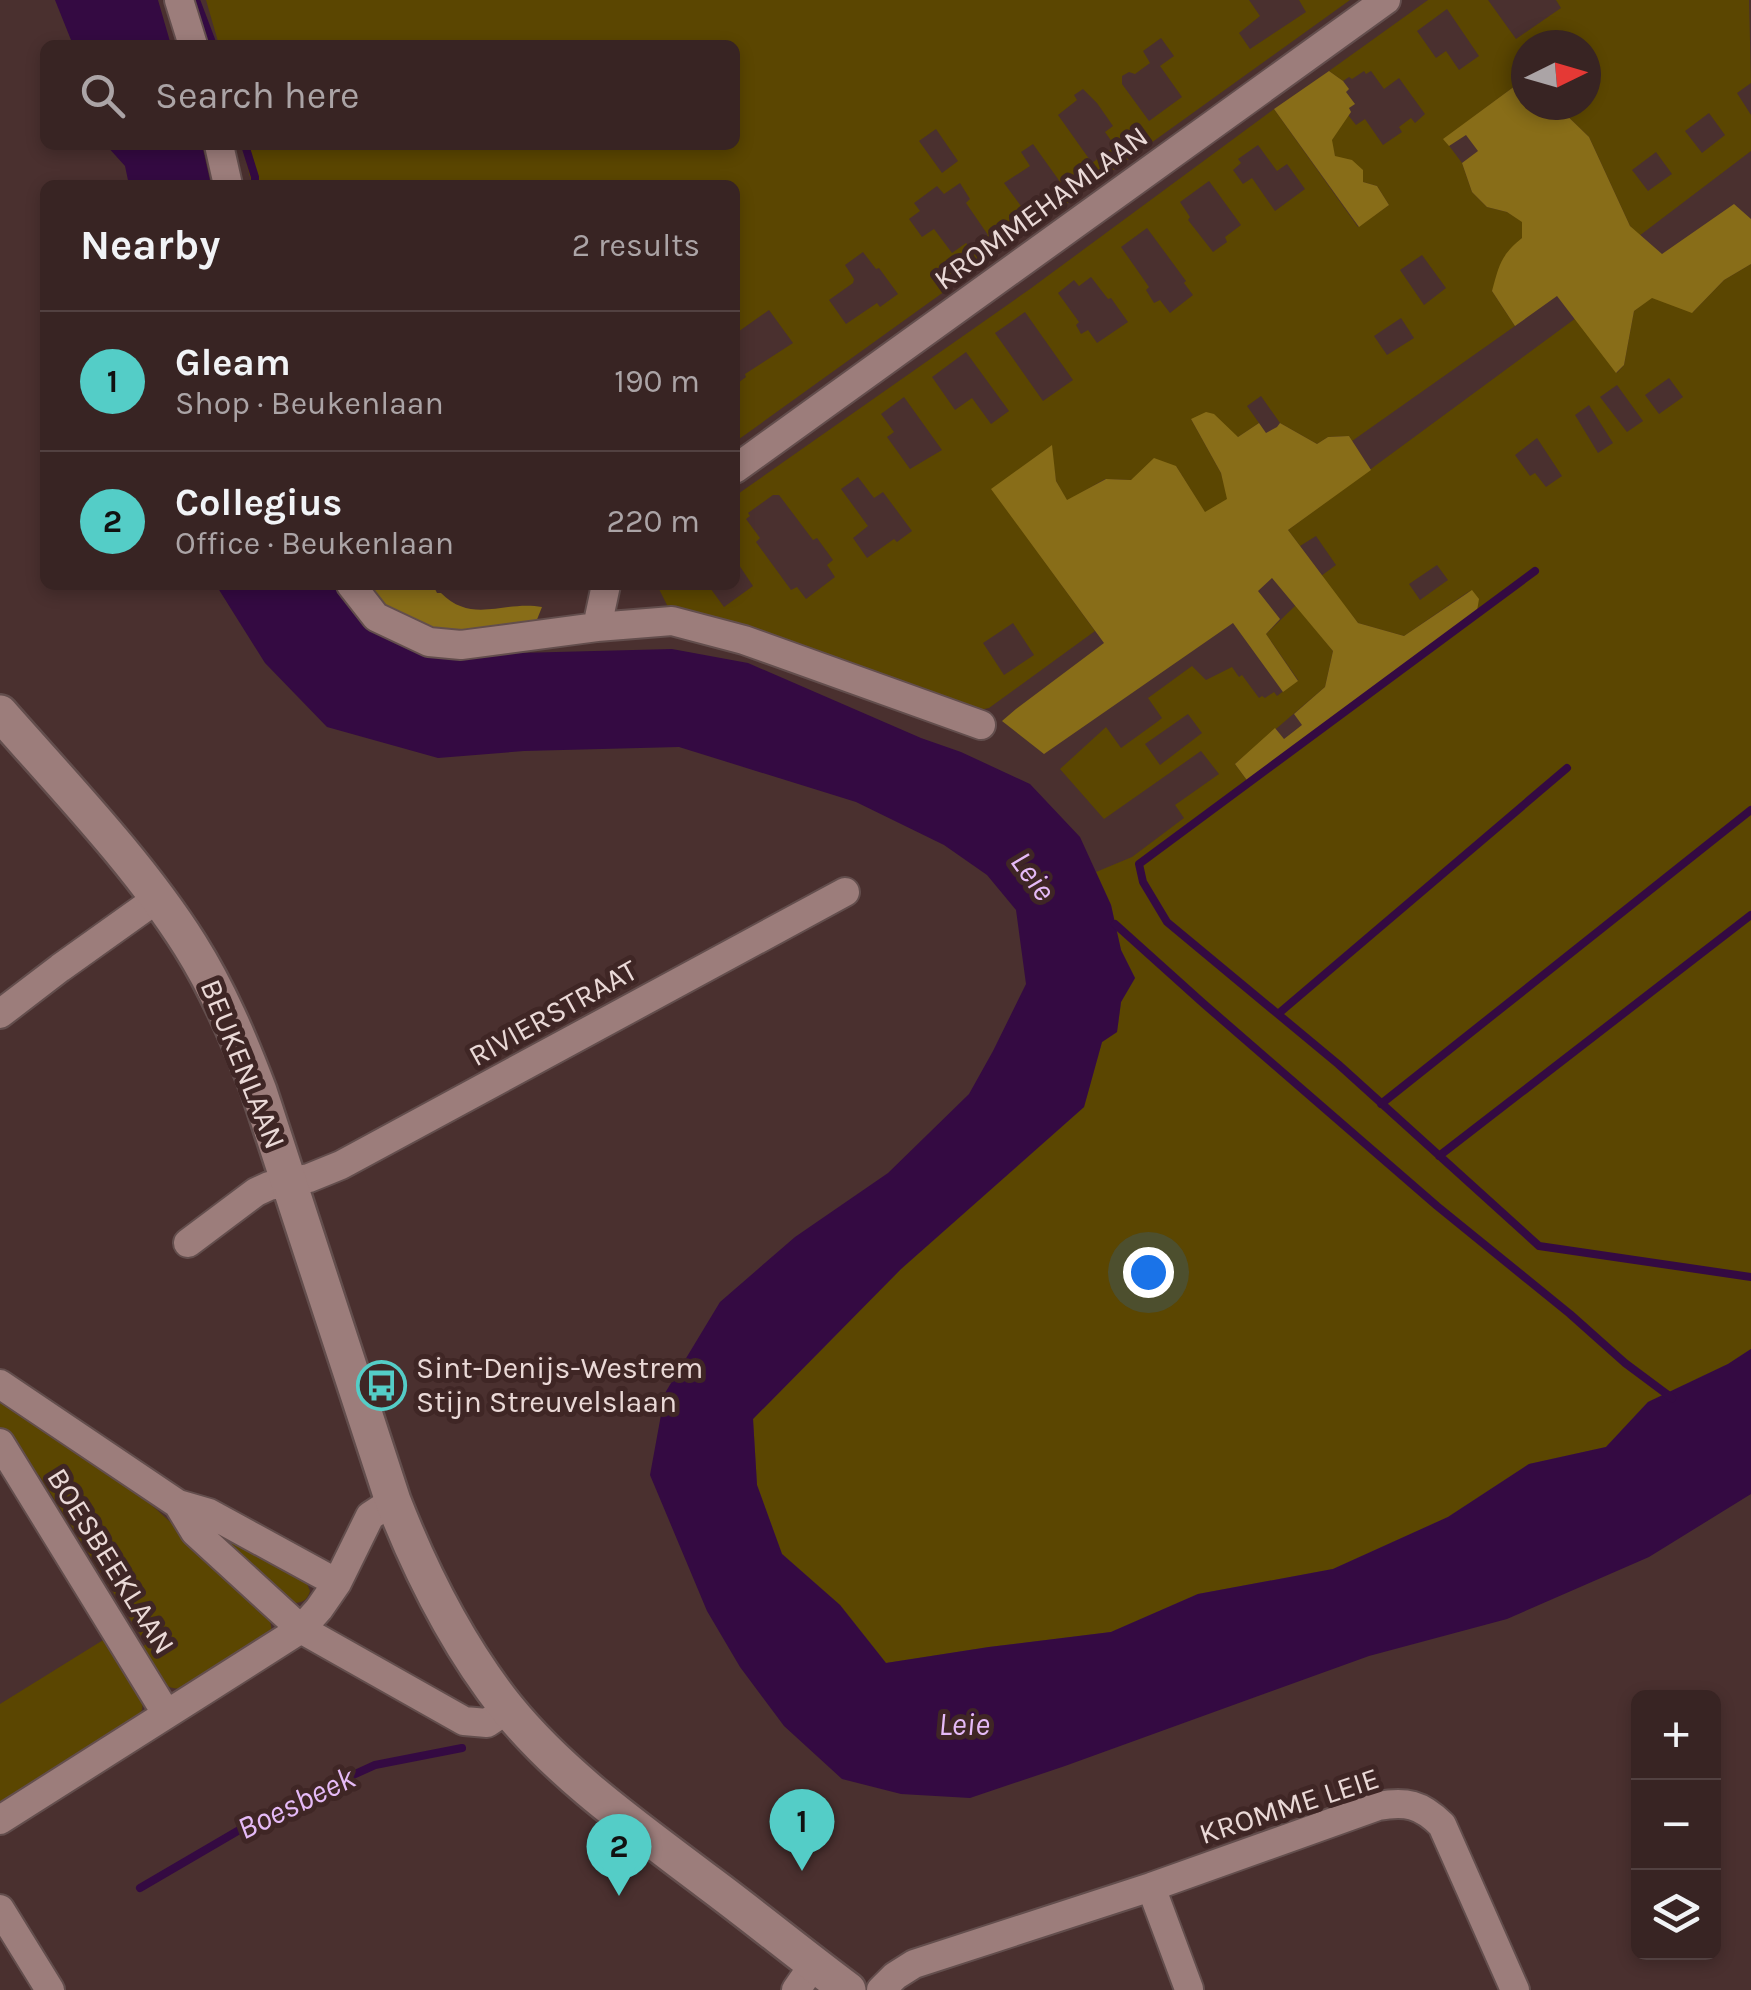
<!DOCTYPE html>
<meta charset="utf-8">
<style>
:root{--surface:#382423;--page:#3f2c2b;--text:#f1f3f6;--muted:#aba4a6;--line:#524141;--accent:#54cdc7}
body{margin:0;font-family:Karla,sans-serif;background:var(--page);color:var(--text)}
.controls{position:absolute;right:30px;bottom:30px;display:grid;overflow:hidden;border-radius:15px;box-shadow:0 5px 15px #0003}
.controls button{width:90px;height:90px;display:grid;place-items:center;padding:0;border:0;border-bottom:2px solid var(--line);background:var(--surface);color:var(--text);font:50px sans-serif}
.compass{position:absolute;left:1511px;top:30px;width:90px;height:90px;border-radius:50%;background:var(--surface);box-shadow:0 5px 15px #0003;rotate:85deg}
.you{position:absolute;left:1148px;top:1272px;width:35px;height:35px;margin:-25px;border:8px solid #fff;border-radius:50%;background:#1a73e8;box-shadow:0 0 0 15px #1a73e833}
.badge{display:grid;place-items:center;width:65px;height:65px;border-radius:50%;background:var(--accent);color:#111;font-size:32px;font-weight:700}
.pin{position:absolute;translate:-50% -82px;filter:drop-shadow(0 2px 5px #0008)}
.pin::after{content:'';position:absolute;top:52px;width:35px;height:30px;background:inherit;clip-path:polygon(0 0,100% 0,50% 100%)}
.list{margin:0;padding:0;list-style:none}
h2{display:flex;justify-content:space-between;align-items:center;height:130px;margin:0;padding:0 40px;font-size:42px}
h2 small{font-size:32px;font-weight:400;color:var(--muted)}
.list li{display:grid;grid-template-columns:65px 1fr auto;gap:30px;align-items:center;box-sizing:border-box;height:140px;padding:0 40px;border-top:2px solid var(--line)}
.list b{display:block;font-size:38px;white-space:nowrap}
.list p{margin:0;font-size:32px;white-space:nowrap;color:var(--muted)}
.list em{font-size:32px;font-style:normal;color:var(--muted)}
.icon{flex:none;width:55px;height:55px;fill:none;stroke:currentColor;stroke-width:2;stroke-linecap:round;stroke-linejoin:round}
.map{position:relative;flex:none;width:1751px;height:1990px;overflow:hidden}
.search{position:absolute;background:var(--surface);box-shadow:0 5px 15px #0003;left:40px;top:40px;width:700px;height:110px;display:flex;align-items:center;gap:25px;box-sizing:border-box;padding:0 35px;border-radius:15px;color:var(--muted);font-size:38px}
.panel{position:absolute;background:var(--surface);box-shadow:0 5px 15px #0003;left:40px;top:180px;width:700px;height:410px;border-radius:15px}
.map>svg:first-child{display:block}
</style>
<div class="map">
<svg width="1751" height="1990" viewBox="0 0 1751 1990">
<rect width="100%" height="100%" fill="#4a302f"/>
<path fill="#5b4601" fill-rule="evenodd" d="M206 0H1249L1260 16 1239 33 1250 49 1306 12 1299 0H1350L735 442V385L746 377 745 374 793 343 769 310 735 334V185H252L242 145H735V45H219ZM1161 38 1174 56 1160 66 1182 97 1149 121 1122 84V76L1129 72 1135 74 1150 63 1143 51ZM1083 89 1097 103 1113 126 1105 132 1115 146 1092 163 1058 115 1077 100 1074 95ZM936 129 958 161 942 173 919 141ZM1033 144 1063 186 1026 213 1004 183 1030 166 1021 152ZM960 183 970 199 966 203 988 235 971 248 966 243 952 253 934 229 922 237 909 219 920 211 914 203 937 186 944 194ZM863 252 876 269 879 268 898 294 880 307 877 303 846 324 829 300 853 283 854 279 845 265Z
M1428 0H1488L1516 39 1561 8 1556 0H1749L1751 83 1737 93 1751 115V151L1639 236 1630 226 1589 137 1556 105H1586V45H1526V65L1523 62 1519 83 1444 139 1462 163 1472 192 1487 207 1507 212 1522 221V238L1492 291 1515 326 1352 441 1349 436 1328 437 1317 444 1280 423 1261 396 1247 406 1259 423 1238 437 1191 419 1221 473 1228 499 1205 513 1176 466 1131 480 1105 479 1067 501 1056 481 1051 446 992 489 1095 631 989 708 973 711 670 611 657 585H708L724 607 753 586 735 559V496L1030 289 1274 109 1358 227 1389 205 1377 186 1363 182 1335 156 1331 141 1348 115 1356 125 1365 119 1383 145 1402 132 1399 127 1411 118 1415 123 1425 114 1399 78 1384 89 1371 71 1366 74 1364 71 1352 79 1349 77 1343 81 1329 71ZM1447 9 1479 56 1459 70 1446 51 1436 58 1417 31ZM1709 113 1725 135 1702 153 1685 131ZM1258 145 1277 171 1287 164 1305 189 1275 211 1252 178 1243 184 1233 170 1241 163 1238 159ZM1656 152 1672 174 1648 191 1632 170ZM1209 181 1241 225 1225 237 1227 242 1213 252 1188 220 1190 217 1180 202ZM1147 228 1186 281 1184 283 1193 295 1170 313 1160 300 1154 303 1146 290 1149 287 1121 247ZM1422 255 1446 288 1424 305 1400 270ZM1091 277 1108 299 1111 298 1128 322 1097 343 1088 330 1081 334 1076 325 1079 322 1058 293 1074 280 1079 286ZM1025 312 1073 380 1043 401 995 333ZM1401 318 1414 338 1387 355 1374 336ZM966 352 1009 411 991 424 972 398 955 410 932 377ZM904 397 942 450 910 469 887 437 894 432 881 414ZM858 477 874 498 883 492 912 531 897 542 894 539 867 558 853 538 868 526 841 489ZM773 495H779L813 540 817 538 833 560 827 565 835 577 806 599 797 587 791 590 756 542 760 538 746 519 750 516 748 513ZM1013 623 1034 655 1004 675 983 643Z
M1751 264V1349L1728 1364 1648 1402 1606 1447 1529 1464 1448 1517 1333 1569 1198 1594 1111 1632 989 1647 886 1663 840 1605 782 1554 757 1485 753 1419 901 1269 1084 1107 1102 1042 1117 1032 1121 1002 1135 978 1121 950 1111 905 1096 872 1132 857 1184 818 1175 805 1219 774 1201 751 1104 819 1060 769 1106 727 1121 748 1157 722 1162 718 1148 698 1192 666 1206 680 1232 667 1239 677 1242 675 1259 698 1262 696 1265 698 1274 692 1277 696 1298 680 1266 634 1296 605 1333 651 1325 687 1235 764 1249 783 1471 590 1404 636 1358 623 1321 576 1336 565 1316 536 1300 546 1288 530 1576 318 1617 373 1624 365 1634 311 1652 297 1693 312 1724 280ZM1669 378 1683 397 1659 414 1645 395ZM1617 385 1643 421 1627 432 1600 397ZM1589 405 1613 443 1598 453 1575 415ZM1537 438 1562 476 1546 487 1535 473 1530 476 1515 455ZM1437 565 1448 580 1420 600 1409 584ZM1188 714 1202 733 1160 765 1145 744Z
M0 1397 114 1475 156 1509 262 1606 270 1620 272 1633 183 1688C159 1692 152 1667 140 1649L146 1644 39 1475 32 1478 0 1429Z
M208 1522 305 1579 310 1591C307 1601 302 1603 292 1603L204 1528Z
M108 1637 143 1700 142 1710 136 1718 0 1803V1704Z"/>
<path fill="#886d18" d="M1524 62 1526 65V105H1556L1589 137 1630 226 1662 254 1734 204 1751 219V264L1724 280 1692 313 1652 298 1634 311 1624 365 1616 373 1557 296 1515 326 1492 291C1499 265 1501 255 1522 238V222L1507 212 1487 207 1472 192 1462 163 1478 151 1466 135 1449 146 1443 139 1519 83 1517 67Z
M1329 71 1343 81 1349 89 1346 92 1355 104 1349 108 1351 112 1332 140 1335 156 1352 160 1363 170V182L1377 186 1389 205 1359 227 1274 109Z
M1206 412 1214 414 1238 437 1259 423 1266 433 1277 427 1280 423 1317 444 1328 437 1349 436 1371 470 1288 530 1358 623 1404 636 1472 590 1479 599 1477 611 1414 664 1249 783 1235 764 1275 728 1284 739 1302 725 1294 714 1325 687 1333 651 1272 578 1258 591 1280 619 1266 634 1298 681 1283 692 1233 623 1044 754 1002 721 1016 709 1104 643 991 489 1052 445 1056 481 1067 500 1106 479 1131 480 1154 458 1176 466 1205 512 1227 499 1221 473 1191 419Z
M366 585H433L437 593H441C473 625 504 600 542 607L534 627 452 636 400 619 376 599Z"/>
<path fill="#340a42" d="M55 0H158L171 45H73Z
M106 145H202L211 185H129L125 166Z
M216 585H333L349 606 393 640 439 655 672 649 748 663 921 738 961 752 1030 784 1080 837 1111 905 1121 950 1135 978 1121 1002 1117 1032 1102 1042 1084 1107 901 1269 753 1419 757 1485 782 1554 840 1605 886 1663 989 1647 1111 1632 1198 1594 1333 1569 1448 1517 1529 1464 1606 1447 1648 1402 1728 1364 1751 1349V1494L1649 1557 1507 1619 1369 1656 1065 1766 970 1798 901 1794 842 1779 784 1726 740 1667 707 1611 650 1475 665 1393 720 1302 795 1237 888 1173 969 1094 993 1051 1026 984 1016 910 987 875 944 845 856 802 679 747 524 751 438 758 327 727 265 663Z"/>
<g fill="none" stroke-linecap="round" stroke-linejoin="round">
<path stroke="#340a42" stroke-width="8" d="M196 0 213 45
M245 145 255 177V185
M1535 571 1139 864 1143 882 1167 922 1338 1064 1539 1246 1751 1277
M1115 924 1204 1004 1437 1206 1570 1314 1625 1363 1672 1398
M1278 1014 1567 768
M1381 1104 1751 810
M1439 1156 1751 915
M140 1888 265 1815 375 1765 462 1748"/>
<defs>
<path id="minor" d="M179 0 193 45
M219 145 228 185
M735 469 1386 0
M351 585 376 617 429 642 461 645 597 627 672 621 744 640 981 725
M597 627 606 585
M0 1014 60 968 158 898
M188 1243 256 1192 269 1186 309 1178 341 1165 845 892
M0 1384 178 1504 209 1513 337 1583
M0 1443 166 1713
M178 1504 195 1532 301 1629 464 1721 487 1723 508 1709
M0 1820 301 1629 319 1609 337 1583 370 1516 393 1501
M1151 1887 1189 1989
M0 1909 50 1990
M796 1990 814 1964
M881 1990 895 1976 914 1964 1151 1887 1378 1806C1406 1801 1421 1804 1442 1825L1515 1990"/>
<path id="tertiary" d="M0 713C64 786 139 864 190 945 219 991 240 1041 259 1091L393 1501C422 1575 457 1645 507 1708 563 1777 638 1829 709 1883 756 1918 801 1955 848 1990"/>
</defs>
<use href="#minor" stroke="#634e4d" stroke-width="32"/>
<use href="#tertiary" stroke="#634e4d" stroke-width="40"/>
<use href="#minor" stroke="#9c7d7b" stroke-width="28"/>
<use href="#tertiary" stroke="#9c7d7b" stroke-width="35"/>
</g>
<defs>
<symbol id="bus-ring" viewBox="-11 -11 22 22"><circle r="9.5" fill="#3f2625" stroke="#54cdc7" stroke-width="1.5"/><path d="M-5-6H5V4H4V6H2V4H-2V6H-4V4H-5ZM-3.5-4V0h7V-4ZM-3.5 1.2v1.5H-2V1.2ZM2 1.2v1.5H3.5V1.2Z" fill="#54cdc7"/></symbol>
</defs>
<g fill-rule="evenodd">
<use href="#bus-ring" x="354" y="1358" width="55" height="55"/>
</g>
<g text-anchor="middle" dominant-baseline="central" stroke-width="10" stroke-linejoin="round" paint-order="stroke">
<g font-size="30" fill="#ead9d7" stroke="#3f2625">
<text transform="translate(1041 208) rotate(-36)">KROMMEHAMLAAN</text>
<text transform="translate(553 1013) rotate(-29)">RIVIERSTRAAT</text>
<text transform="translate(243 1064) rotate(68)">BEUKENLAAN</text>
<text transform="translate(111 1561) rotate(58)">BOESBEEKLAAN</text>
<text transform="translate(1289 1806) rotate(-18)">KROMME LEIE</text>
</g>
<g font-size="30" fill="#ead9d7" stroke="#3f2625" text-anchor="start">
<text x="416" y="1368">Sint-Denijs-Westrem<tspan x="416" dy="34">Stijn Streuvelslaan</tspan></text>
</g>
<g font-size="32" font-style="italic" fill="#e5baf7" stroke="#3f2625">
<text transform="translate(1033 876) rotate(54)">Leie</text>
<text x="964" y="1724">Leie</text>
<text transform="translate(296 1803) rotate(-26)">Boesbeek</text>
</g>
</g>
</svg>
<div class="controls">
<button>+</button>
<button>−</button>
<button><svg class="icon" aria-label="layers" viewBox="0 0 24 24"><path d="M12 4l9 5-9 5-9-5zM3 14l9 5 9-5"/></svg></button>
</div>
<svg class="compass" viewBox="-18 -18 36 36"><path d="M0-13l5 13h-10z" fill="#e53935"/><path d="M0 13l5-13h-10z" fill="#aba4a6"/></svg>
<div class="you"></div>
<div class="pin badge" style="left:802px;top:1871px">1</div>
<div class="pin badge" style="left:619px;top:1896px">2</div>
<div class="search"><svg class="icon" aria-label="search" viewBox="0 0 24 24"><circle cx="10" cy="10" r="6"/><path d="M15 15l6 6"/></svg>Search here</div>
<section class="panel">
<h2>Nearby<small>2 results</small></h2>
<ul class="list">
<li><span class="badge">1</span><div><b>Gleam</b><p>Shop · Beukenlaan</p></div><em>190 m</em></li>
<li><span class="badge">2</span><div><b>Collegius</b><p>Office · Beukenlaan</p></div><em>220 m</em></li>
</ul>
</section>
</div>
